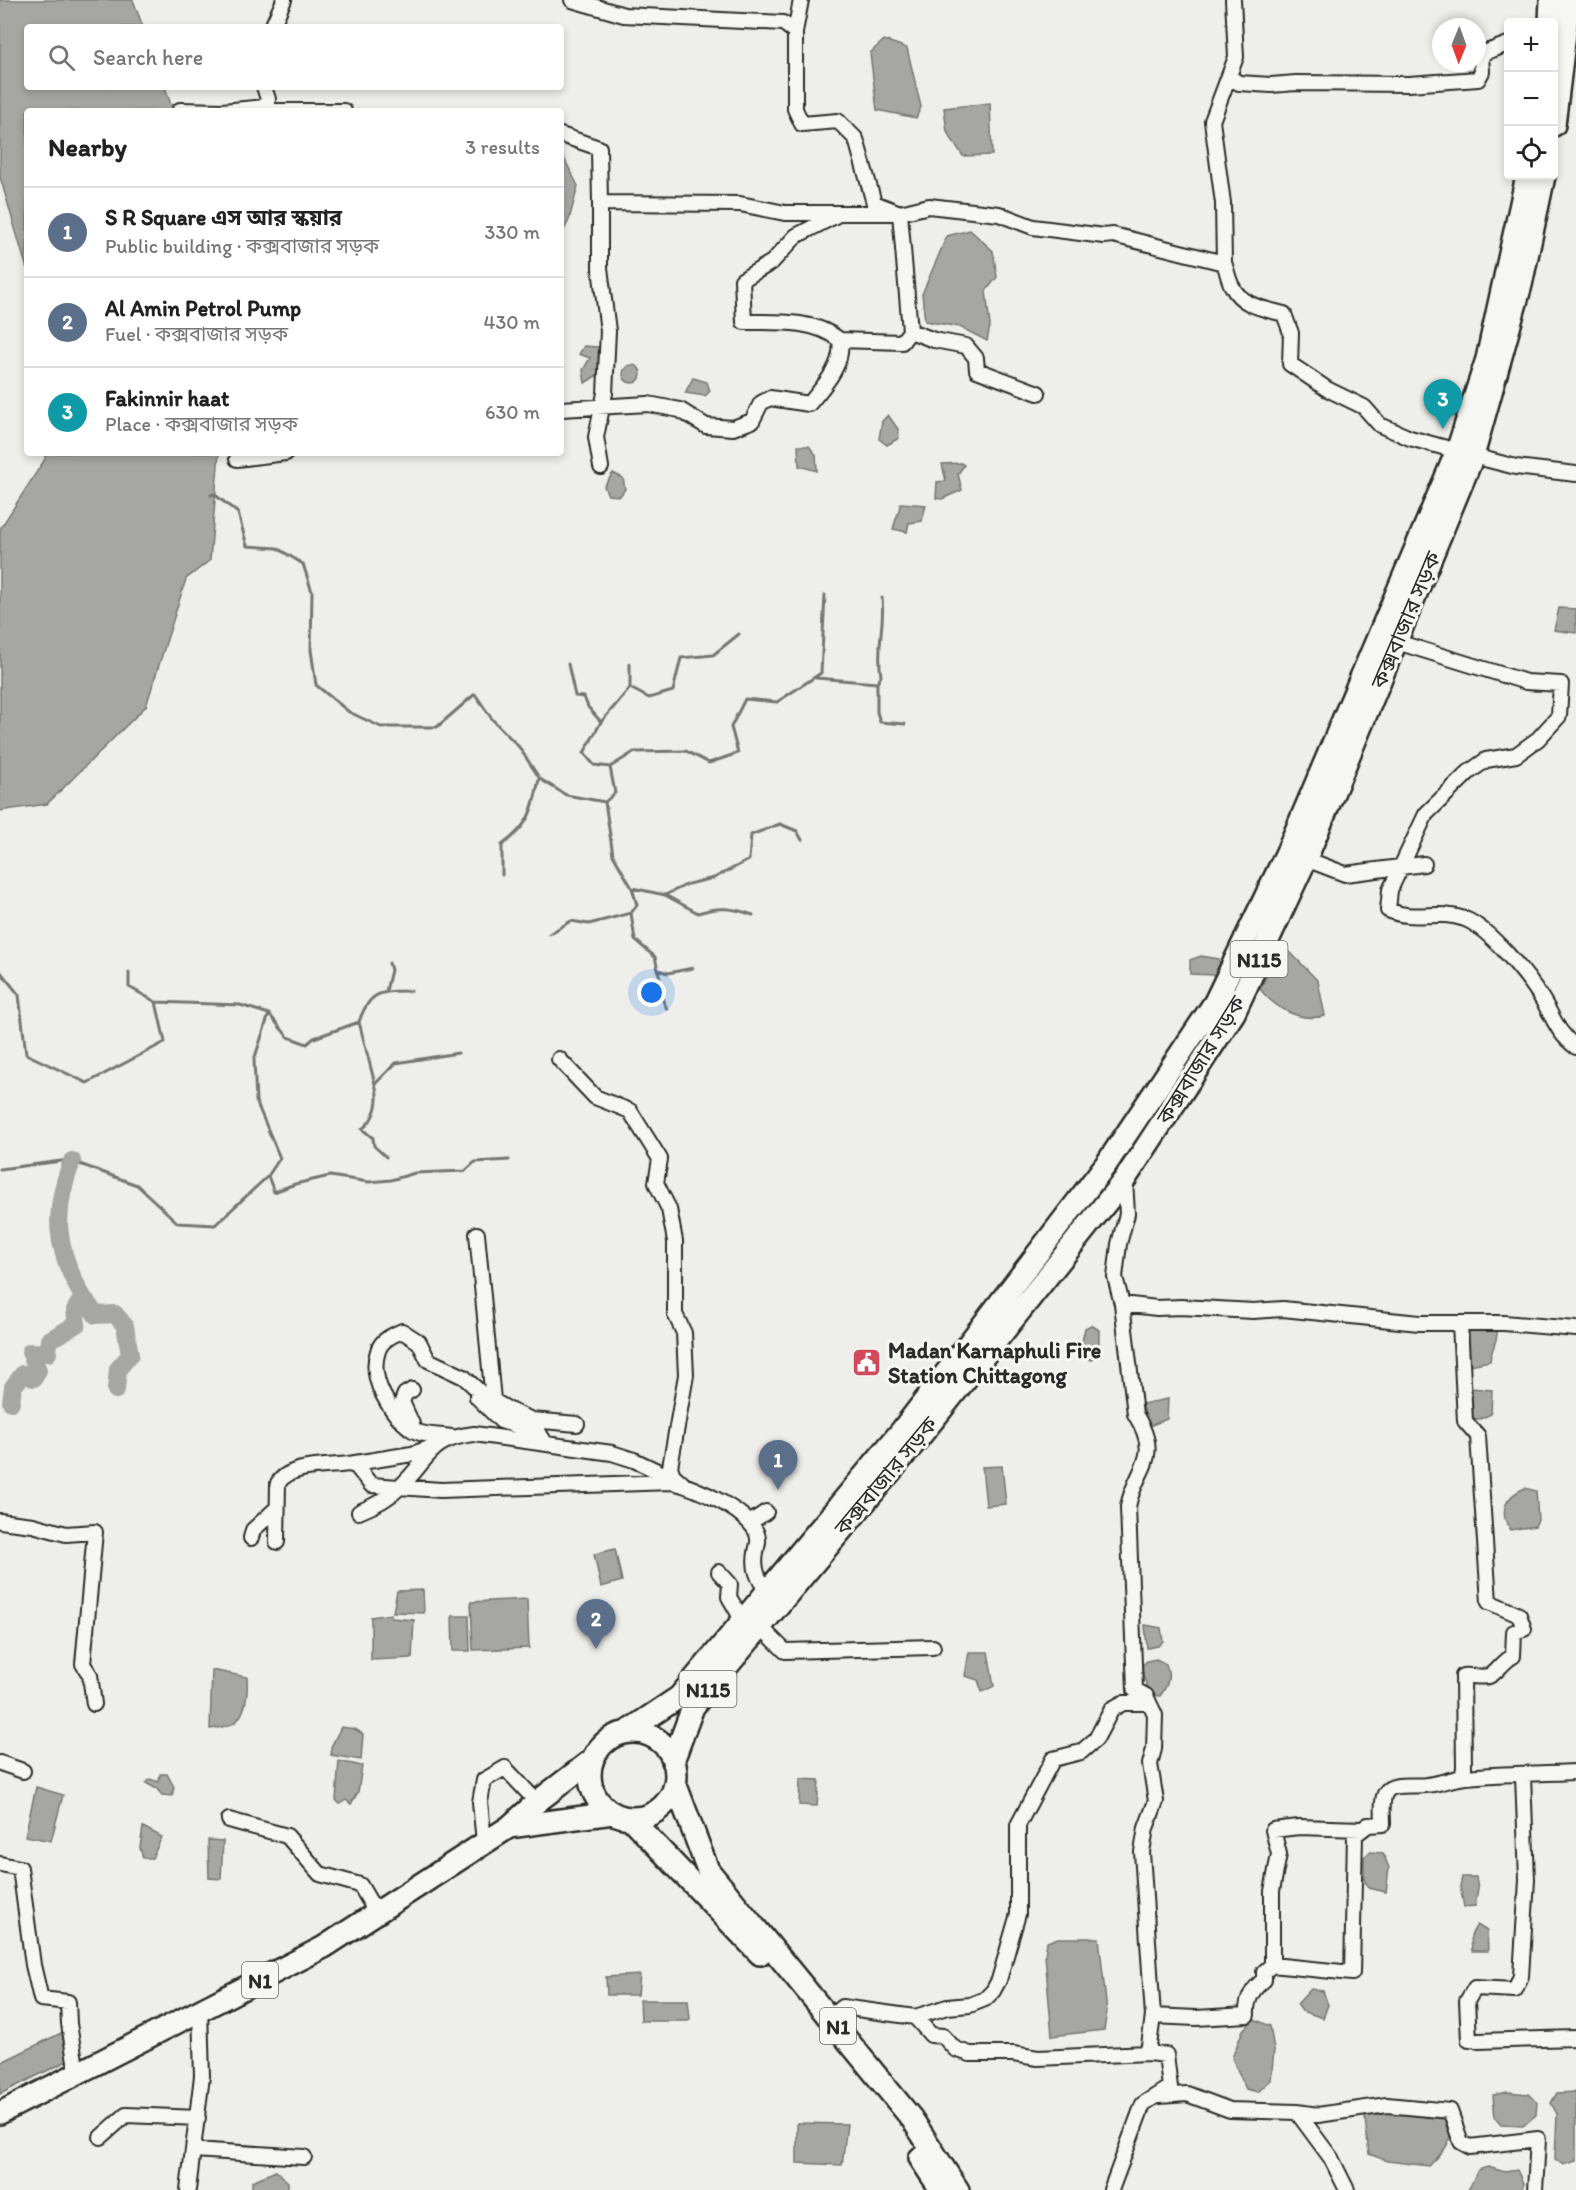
<!DOCTYPE html>
<meta charset="utf-8">
<style>
:root{--surface:#fff;--page:#f6f6f6;--text:#222;--muted:#767676;--line:#e0e0e0;--accent:#d1495b}
body{margin:0;font-family:Itim,"Noto Sans Bengali",sans-serif;background:var(--page);color:var(--text)}
.controls{position:absolute;right:18px;top:18px;display:grid;overflow:hidden;border-radius:6px;box-shadow:0 3px 9px #0003}
.controls button{width:54px;height:54px;display:grid;place-items:center;padding:0;border:0;border-bottom:2px solid var(--line);background:var(--surface);color:var(--text);font:30px sans-serif}
.compass{position:absolute;left:1432px;top:18px;width:54px;height:54px;border-radius:50%;background:var(--surface);box-shadow:0 3px 9px #0003;rotate:181deg}
.you{position:absolute;left:652px;top:993px;width:21px;height:21px;margin:-15px;border:4px solid #fff;border-radius:50%;background:#1a73e8;box-shadow:0 0 0 9px #1a73e833}
.badge{display:grid;place-items:center;width:39px;height:39px;border-radius:50%;background:var(--accent);color:#fff;font-size:20px;font-weight:700}
.pin{position:absolute;translate:-50% -50px;filter:drop-shadow(0 2px 3px #0008)}
.pin::after{content:'';position:absolute;top:32px;width:21px;height:18px;background:inherit;clip-path:polygon(0 0,100% 0,50% 100%)}
.list{margin:0;padding:0;list-style:none}
h2{display:flex;justify-content:space-between;align-items:center;height:78px;margin:0;padding:0 24px;font-size:26px}
h2 small{font-size:20px;font-weight:400;color:var(--muted)}
.list li{display:grid;grid-template-columns:39px 1fr auto;gap:18px;align-items:center;box-sizing:border-box;height:90px;padding:0 24px;border-top:2px solid var(--line)}
.list b{display:block;font-size:22px;white-space:nowrap}
.list p{margin:0;font-size:20px;white-space:nowrap;color:var(--muted)}
.list em{font-size:20px;font-style:normal;color:var(--muted)}
.icon{flex:none;width:33px;height:33px;fill:none;stroke:currentColor;stroke-width:2;stroke-linecap:round;stroke-linejoin:round}
.map{position:relative;flex:none;width:1576px;height:2190px;overflow:hidden}
.search{position:absolute;background:var(--surface);box-shadow:0 3px 9px #0003;left:24px;top:24px;width:540px;height:66px;display:flex;align-items:center;gap:15px;box-sizing:border-box;padding:0 21px;border-radius:6px;color:var(--muted);font-size:22px}
.panel{position:absolute;background:var(--surface);box-shadow:0 3px 9px #0003;left:24px;top:108px;width:540px;height:348px;border-radius:6px}
.map>svg:first-child{display:block}
</style>
<div class="map">
<svg width="1576" height="2190" viewBox="0 0 1576 2190">
<rect width="100%" height="100%" fill="#eeeeea"/>
<filter id="ink" filterUnits="userSpaceOnUse"><feTurbulence type="fractalNoise" baseFrequency=".0167" numOctaves="2"/><feDisplacementMap in="SourceGraphic" scale="12" xChannelSelector="R" yChannelSelector="G"/><feConvolveMatrix kernelMatrix="1 2 1 2 8 2 1 2 1" color-interpolation-filters="sRGB"/></filter>
<g filter="url(#ink)">
<path fill="#a6a6a3" stroke="#757573" stroke-width="1.5" d="M0 0H133L143 27H27V87H165L173 111H27V269L0 177Z
M884 40 907 48 921 107 916 118 877 110 870 53Z
M990 103 992 155 963 156 947 132 944 108Z
M561 152 578 186 569 220 561 236Z
M970 230 993 251 997 277 986 291 990 326 987 341 960 327 925 321 922 294 947 236Z
M584 346 598 347 599 374 585 383 583 370 590 358 579 354Z
M623 374a9 9 0 1 1 18 0a9 9 0 1 1-18 0Z
M693 378 707 382 710 391 705 396 685 393Z
M888 415 898 429 899 438 887 445 879 439 882 421Z
M798 446H809L816 455 817 471 799 466Z
M45 453H219L210 560 186 579 146 706 47 804 0 811V529L45 459Z
M961 463 964 465 958 474 962 490 942 499 936 498 937 482 946 481 942 464Z
M613 473 623 478 625 489 620 496 608 495 604 486Z
M901 503 926 505 922 521 909 523 907 532 893 529Z
M1559 608 1576 609V633L1554 630Z
M1284 952H1290L1318 981 1325 1016C1299 1022 1276 1009 1260 989L1272 966Z
M1201 956 1219 959 1221 972 1216 975 1190 974V960Z
M1091 1325 1099 1330V1350L1092 1360 1083 1357 1081 1346 1085 1328Z
M1467 1327H1497C1499 1341 1491 1348 1490 1361L1470 1365 1465 1339Z
M1470 1388 1492 1390 1491 1414 1480 1419 1469 1418Z
M1168 1399 1167 1419 1149 1426 1142 1404Z
M1002 1466 1006 1504 986 1506 982 1467Z
M1525 1488 1536 1491 1538 1520 1535 1526 1510 1530C1498 1510 1506 1496 1525 1488Z
M615 1549 622 1581 601 1587 594 1554Z
M423 1590 424 1613 393 1612 397 1591Z
M527 1599 529 1648 473 1650 471 1602Z
M391 1614V1618L414 1620 412 1658 371 1660V1617Z
M452 1616H469L470 1651H453Z
M1145 1625 1161 1628 1163 1641 1158 1646 1147 1648Z
M969 1652H988L994 1686 982 1692 978 1680 965 1676Z
M1156 1659 1166 1664C1171 1677 1168 1685 1160 1696L1151 1695 1143 1676 1142 1666 1147 1661Z
M212 1670 247 1677C248 1691 247 1714 234 1723 228 1727 216 1728 210 1729Z
M341 1727 355 1729 363 1734 361 1760 331 1755V1747Z
M339 1761 362 1766 358 1792 351 1804 346 1800 340 1804 336 1800Z
M160 1774H167L174 1787 172 1796 162 1795 157 1789 146 1783 150 1779 159 1782Z
M800 1779 819 1780 817 1806 799 1805Z
M36 1787 63 1795 51 1841 25 1836Z
M143 1827 162 1837 152 1858H143L140 1848Z
M208 1840 223 1841 221 1879 209 1878Z
M1370 1852 1383 1853 1389 1868 1386 1892 1369 1888 1364 1880V1857Z
M1462 1877H1476L1478 1888 1475 1906 1464 1907 1460 1886Z
M1477 1925 1487 1931 1488 1951H1472L1471 1935Z
M1058 1938H1099L1107 2012 1104 2030 1052 2036 1045 1955 1047 1942Z
M640 1975 638 1995H607L606 1977Z
M1311 1989 1323 1991 1328 2005 1323 2018 1302 2011 1297 2004Z
M640 2000H688L690 2019 688 2021H641Z
M1254 2019 1270 2026 1274 2050 1271 2080 1258 2092 1246 2089 1232 2058 1243 2030Z
M65 2031 71 2059 0 2094V2063Z
M1507 2092 1529 2094 1537 2102 1536 2115 1523 2126 1501 2125 1495 2118 1493 2095Z
M1576 2092V2161L1563 2165 1555 2159 1557 2114 1551 2103 1557 2093Z
M1368 2112 1439 2114 1449 2120C1454 2143 1444 2151 1429 2166L1388 2161 1369 2154 1365 2118Z
M797 2123 847 2124 842 2165 797 2163Z
M1488 2167 1505 2172 1517 2170 1523 2183 1522 2190H1468L1478 2170Z
M276 2171 288 2182V2190H252V2181Z"/>
<g fill="none" stroke-linecap="round" stroke-linejoin="round">
<path stroke="#757573" stroke-width="3" d="M211 495 214 494 238 513 247 546 277 548 303 564 312 592 311 650 316 685 349 712 381 727H437L475 694 492 719 519 747 540 779 566 795 605 802 613 855 632 888 637 905 631 913 589 924 571 921 549 934
M568 664 575 696 584 697 588 707 601 722
M821 673 825 595
M816 678 877 683V712L880 722 905 724
M877 683 881 676C876 647 885 625 882 598
M630 688 649 698 673 691 681 658 713 655 739 634
M610 767 634 752 686 751 709 763 738 753 731 727 745 699 777 702 821 673
M605 802 615 793 610 767 594 765 584 753 601 722 630 688V664
M502 875V845C529 826 533 810 539 779
M632 888 665 895 698 913C719 906 733 908 753 915
M665 895 688 884 714 878 749 860 751 835 780 824 797 831 802 840
M631 913 635 940 655 957 658 970 668 973 693 968
M658 970 660 979 656 985 667 1009
M0 971 19 995 26 1054 87 1083 165 1042 156 1002 240 1005 269 1014 288 1037 307 1044 314 1038 359 1022 375 1084 396 1063 458 1053
M129 972V987L156 1002
M386 991 391 970 389 963
M359 1022C369 991 381 991 411 991
M375 1084C380 1099 376 1119 362 1129L373 1138 374 1146 386 1157
M0 1169 69 1160 137 1185 178 1223 215 1225 268 1176 280 1158 256 1101 254 1060 269 1014
M268 1176 274 1192 295 1184 330 1176 369 1182 391 1180 415 1173 465 1171 475 1162 509 1160"/>
<path stroke="#a6a6a3" stroke-width="18" d="M83 1297 96 1315 115 1314 125 1326 130 1355 118 1369 116 1390
M11 1402 13 1387 23 1374 34 1378 38 1370 30 1352 48 1353 49 1340 77 1324 75 1310 83 1297C55 1249 52 1213 72 1161"/>
<defs>
<path id="minor" d="M572 0 624 15 783 23 795 32V109L802 124 838 121 856 139 874 203 900 213 929 206 999 214 1033 227 1104 236 1113 235 1224 263C1227 270 1228 279 1232 286 1241 306 1265 309 1284 314L1291 333 1290 364 1327 389 1364 407 1380 425 1410 438 1457 451
M272 27 284 0
M795 32 801 0
M1229 77 1239 83 1271 85 1296 83 1409 84 1478 79 1482 72 1481 54 1508 44
M265 107 272 111H344
M180 110 222 111 265 107 268 99 264 87
M561 135 599 148 600 203 740 204 785 213H900L910 331 934 340 966 346 976 358 977 370 1038 393
M600 203V268L608 331 605 393 596 437 601 467
M1224 263 1223 203 1212 121 1236 57 1233 0
M840 340 902 342 910 331
M561 409 648 404 680 410 706 426 733 428 752 421 761 403 770 398 809 404C824 386 844 365 840 340 814 319 776 322 744 322L742 280 772 262 796 236 835 216
M1473 456 1516 467 1576 474
M237 459 286 453
M1397 642 1526 682 1561 684 1559 716 1538 739 1516 755 1486 760 1469 772 1426 814 1390 890 1388 910C1414 922 1437 909 1465 919 1490 929 1528 976 1542 999 1554 1018 1557 1033 1576 1047
M1306 859 1345 874 1424 864
M559 1059 595 1097 630 1111 660 1159 656 1183 669 1209 675 1241V1314L684 1333 686 1375 670 1467 673 1475 683 1484
M477 1234 493 1400
M1122 1304 1157 1308 1181 1307 1253 1311 1283 1309 1419 1323H1504L1576 1329
M1460 1323 1465 1421 1478 1436 1489 1602 1519 1615 1524 1629 1514 1632 1513 1656C1503 1661 1496 1674 1489 1676 1481 1678 1471 1675 1463 1676L1464 1768 1462 1777
M477 1397 501 1421 539 1433 544 1441
M412 1424 402 1402 405 1394 412 1390
M452 1437C439 1435 421 1436 411 1429 390 1413 368 1379 378 1351 381 1340 393 1335 402 1331L419 1342 428 1360 464 1377 482 1394 511 1411 532 1420 577 1424
M349 1464 412 1454 435 1446
M359 1512C374 1506 388 1499 400 1487 430 1459 428 1439 474 1434L612 1453 634 1460 676 1480
M0 1521 33 1525 66 1534 95 1532 83 1664 90 1675 94 1704
M751 1522 766 1512
M251 1538 253 1530 276 1509
M277 1542 278 1483C290 1464 328 1467 349 1464L356 1466 371 1485 441 1490 671 1482C692 1485 757 1514 758 1539 759 1543 756 1549 756 1553 753 1569 758 1578 767 1592
M719 1572 730 1584 729 1597 743 1621
M760 1626 785 1651 933 1647
M0 1763 23 1771
M229 1820 287 1836 320 1874 360 1885 377 1914
M484 1842 480 1802 484 1780 505 1768 537 1802
M0 1864 20 1868 33 1965 41 1999 68 2002 69 2024 77 2073
M1272 1965V1891L1279 1854 1273 1830 1299 1827 1361 1829
M1153 2016 1196 2018 1247 2015C1246 2000 1253 1988 1264 1980V1972L1272 1965 1352 1973 1355 1835 1368 1825 1383 1824C1383 1816 1381 1799 1386 1792 1392 1782 1416 1787 1426 1785 1439 1784 1453 1778 1466 1777 1502 1773 1539 1774 1576 1772
M831 2017 842 2007 915 2017
M1469 2040 1467 2001 1475 1988 1515 1990 1521 1976 1527 1880 1523 1776
M1478 2041 1576 2038
M1148 2053 1038 2058 1013 2054H970L955 2049 943 2036 931 2035 915 2017 947 2007 970 2005 985 1999 993 1991 999 1980 1018 1914V1825L1053 1759 1081 1752 1096 1739 1112 1709 1123 1703H1149
M1159 2096 1187 2094 1230 2110 1297 2112 1318 2115 1387 2105 1450 2111 1461 2142 1470 2147 1538 2139 1535 2190
M1297 2112 1331 2158 1347 2190
M101 2137 126 2115 198 2118
M194 2150 304 2157
M188 2190 202 2076 200 2010
M1111 2190 1143 2104 1170 2087 1166 2055 1148 2053 1153 2016 1142 1852 1146 1828 1156 1801 1150 1764 1154 1749 1155 1715 1146 1696 1135 1690 1128 1507C1135 1467 1164 1460 1135 1414L1122 1304 1115 1277 1119 1244 1127 1214 1125 1179"/>
<path id="highway" d="M1550 22 1551 0
M1554 125 1569 0
M590 1775a43 43 0 1 1 86 0a43 43 0 1 1-86 0Z
M625 1733 679 1697 903 1429 1107 1163 1215 1002 1287 852 1457 451 1487 359 1527 176
M673 1761 693 1707 918 1439 1125 1179 1234 1013 1306 859 1473 456 1521 285 1544 176
M675 1783 708 1870 912 2119 958 2190
M630 1818 760 1954
M509 1827 613 1813
M0 2113 324 1947 509 1827 537 1802 593 1759
M920 2158 941 2190"/>
</defs>
<use href="#minor" stroke="#2b2b2b" stroke-width="18"/>
<use href="#highway" stroke="#2b2b2b" stroke-width="26"/>
<use href="#minor" stroke="#f6f6f2" stroke-width="14"/>
<use href="#highway" stroke="#f6f6f2" stroke-width="21"/>
</g>
</g>
<defs>
<symbol id="civic-square" viewBox="-11 -11 22 22"><rect x="-9" y="-9" width="18" height="18" rx="4" fill="#d1495b" stroke="#f6f6f2"/><path d="M-.6-6.5H3V-4.5H.6V-3L4-1V1h2V6H-6V1h2V-1L-.6-3ZM-1.2 2.5V6h2.4V2.5Z" fill="#fff"/></symbol>
</defs>
<g fill-rule="evenodd">
<use href="#civic-square" x="850" y="1346" width="33" height="33"/>
</g>
<g text-anchor="middle" dominant-baseline="central" stroke-width="6" stroke-linejoin="round" paint-order="stroke">
<g fill="#f6f6f2" stroke="#686867" stroke-width="1.5">
<rect x="1230.5" y="941" width="57" height="36" rx="4.5"/>
<rect x="679.5" y="1671" width="57" height="36" rx="4.5"/>
<rect x="242" y="1962" width="36" height="36" rx="4.5"/>
<rect x="820" y="2008" width="36" height="36" rx="4.5"/>
</g>
<g font-size="21" font-weight="bold" fill="#2b2b2b">
<text x="1259" y="959">N115</text>
<text x="708" y="1689">N115</text>
<text x="260" y="1980">N1</text>
<text x="838" y="2026">N1</text>
</g>
<g font-size="22" fill="#2b2b2b" stroke="#f6f6f2">
<text transform="translate(1406 620) rotate(-67)">কক্সবাজার সড়ক</text>
<text transform="translate(1201 1060) rotate(-58)">কক্সবাজার সড়ক</text>
<text transform="translate(886 1476) rotate(-50)">কক্সবাজার সড়ক</text>
</g>
<g font-size="22" font-weight="bold" fill="#2b2b2b" stroke="#f6f6f2" text-anchor="start">
<text x="888" y="1350">Madan Karnaphuli Fire<tspan x="888" dy="25">Station Chittagong</tspan></text>
</g>
</g>
</svg>
<div class="controls">
<button>+</button>
<button>−</button>
<button><svg class="icon" aria-label="locate" viewBox="0 0 24 24"><circle cx="12" cy="12" r="6"/><path d="M12 2v4M12 18v4M2 12h4M18 12h4"/></svg></button>
</div>
<svg class="compass" viewBox="-18 -18 36 36"><path d="M0-13l5 13h-10z" fill="#e53935"/><path d="M0 13l5-13h-10z" fill="#767676"/></svg>
<div class="you"></div>
<div class="pin badge" style="left:778px;top:1490px;background:#5c6f8a">1</div>
<div class="pin badge" style="left:596px;top:1649px;background:#5c6f8a">2</div>
<div class="pin badge" style="left:1443px;top:429px;background:#0f9aa8">3</div>
<div class="search"><svg class="icon" aria-label="search" viewBox="0 0 24 24"><circle cx="10" cy="10" r="6"/><path d="M15 15l6 6"/></svg>Search here</div>
<section class="panel">
<h2>Nearby<small>3 results</small></h2>
<ul class="list">
<li><span class="badge" style="background:#5c6f8a">1</span><div><b>S R Square এস আর স্কয়ার</b><p>Public building · কক্সবাজার সড়ক</p></div><em>330 m</em></li>
<li><span class="badge" style="background:#5c6f8a">2</span><div><b>Al Amin Petrol Pump</b><p>Fuel · কক্সবাজার সড়ক</p></div><em>430 m</em></li>
<li><span class="badge" style="background:#0f9aa8">3</span><div><b>Fakinnir haat</b><p>Place · কক্সবাজার সড়ক</p></div><em>630 m</em></li>
</ul>
</section>
</div>
